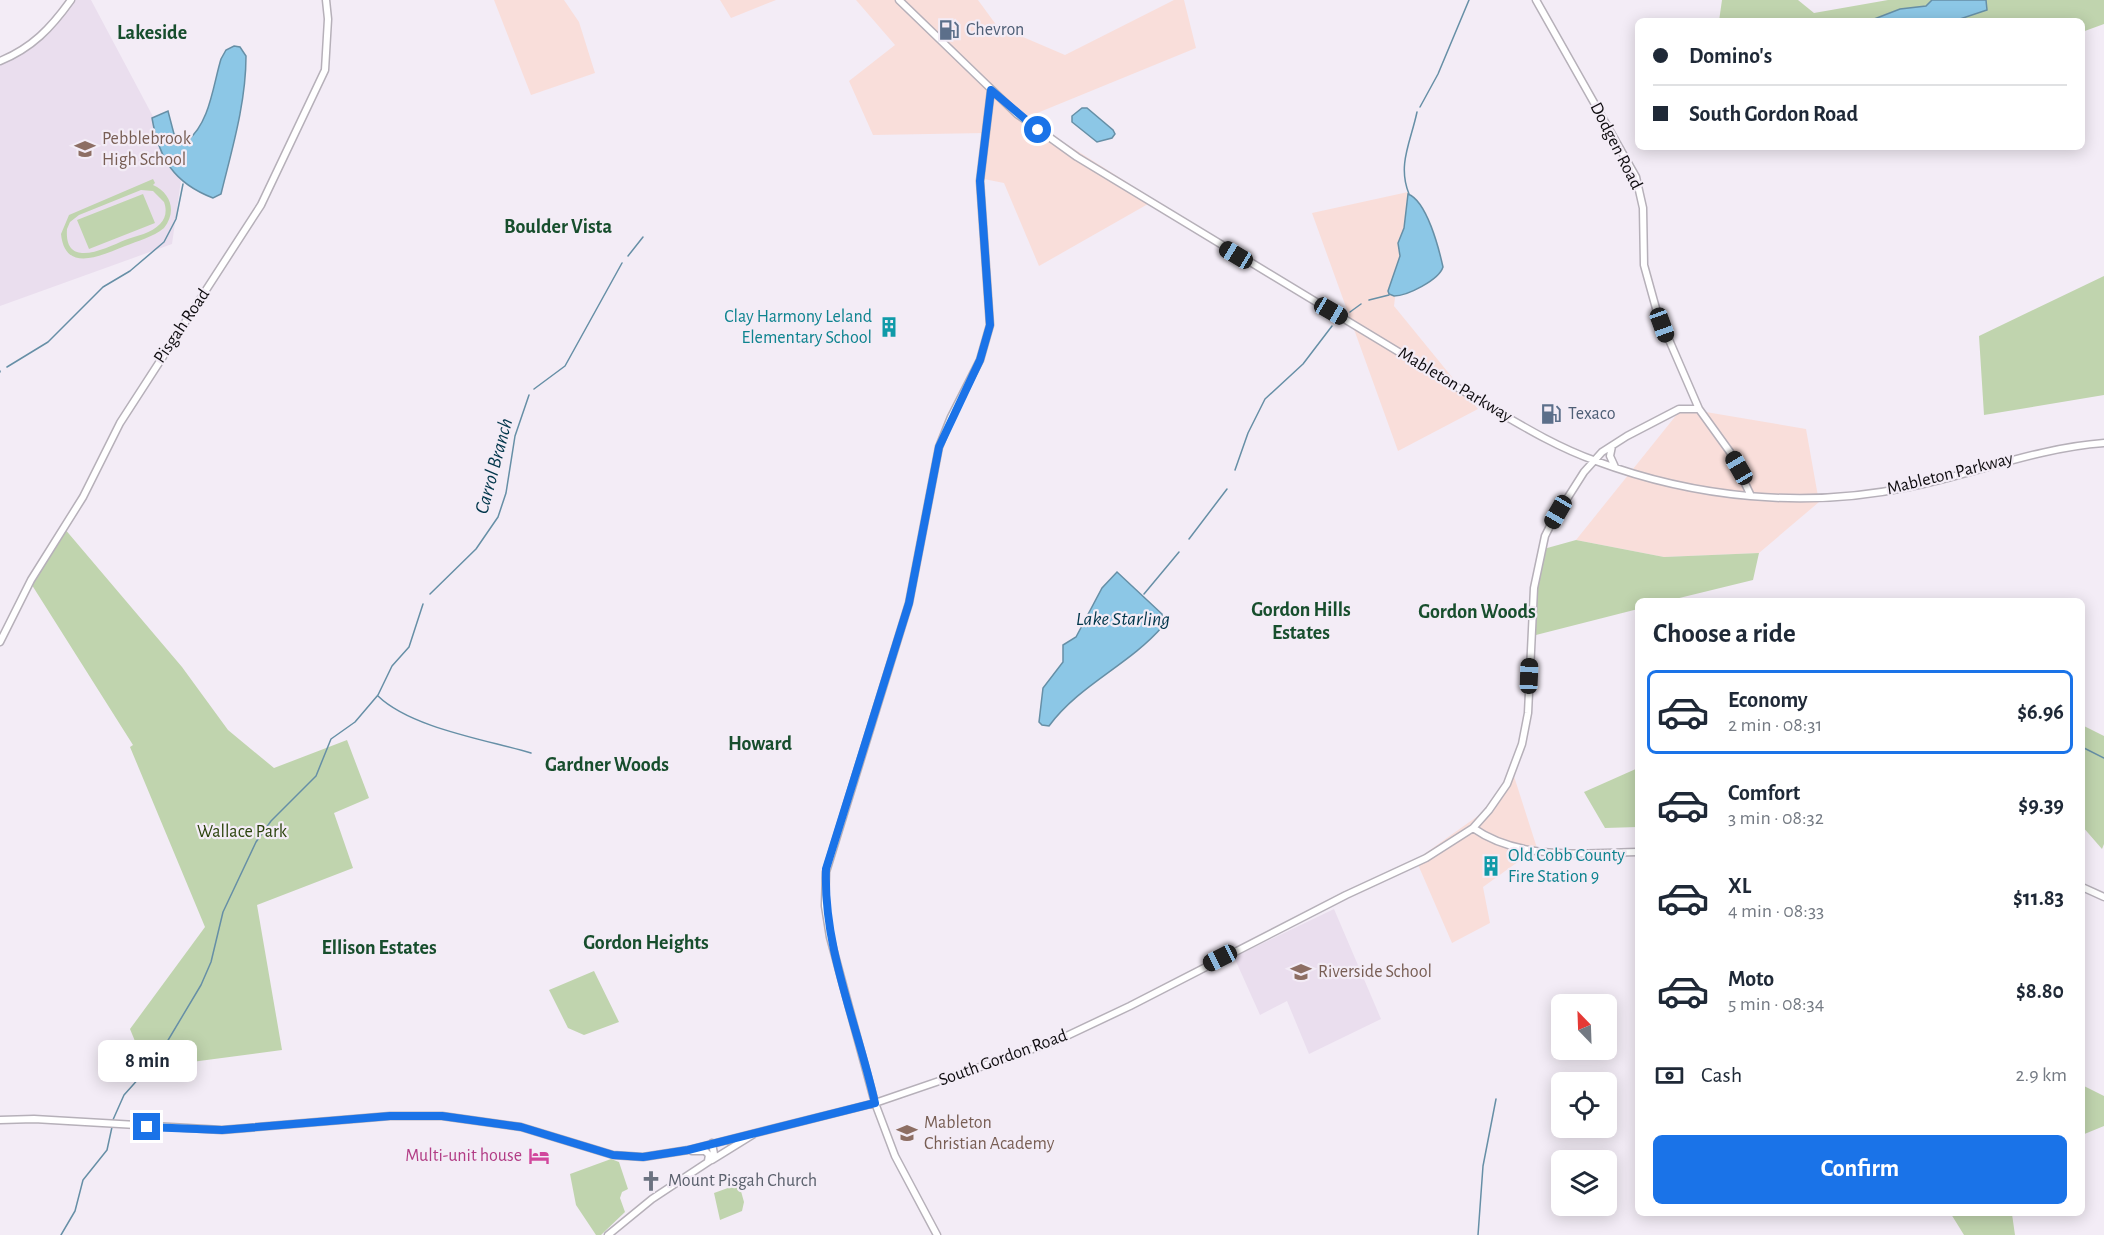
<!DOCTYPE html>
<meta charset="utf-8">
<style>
body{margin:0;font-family:"Alegreya Sans",sans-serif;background:#f6f6f7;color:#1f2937;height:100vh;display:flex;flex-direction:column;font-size:22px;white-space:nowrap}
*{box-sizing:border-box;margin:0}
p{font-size:20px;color:#747a83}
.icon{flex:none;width:33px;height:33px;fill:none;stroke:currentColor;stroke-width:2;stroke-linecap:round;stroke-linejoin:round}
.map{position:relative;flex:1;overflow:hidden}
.drawer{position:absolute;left:1635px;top:598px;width:450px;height:618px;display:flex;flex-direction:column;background:#fff;border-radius:9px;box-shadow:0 3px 15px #0003}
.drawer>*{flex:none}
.top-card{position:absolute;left:1635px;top:18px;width:450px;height:132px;border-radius:9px;box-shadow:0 3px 15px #0003;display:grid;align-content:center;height:132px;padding:0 18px;background:#fff}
.needle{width:39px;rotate:337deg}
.fabs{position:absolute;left:1551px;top:994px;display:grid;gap:12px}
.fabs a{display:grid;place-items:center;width:66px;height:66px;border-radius:9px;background:#fff;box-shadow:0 3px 15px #0003;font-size:30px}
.end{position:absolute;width:27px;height:27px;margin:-14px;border:8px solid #1a73e8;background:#fff;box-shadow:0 0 0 3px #fff}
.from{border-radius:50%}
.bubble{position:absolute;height:42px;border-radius:9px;background:#fff;box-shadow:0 3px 15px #0003;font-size:20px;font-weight:600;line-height:42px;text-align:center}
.car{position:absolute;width:18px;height:36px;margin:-18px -9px;border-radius:8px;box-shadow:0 0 4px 2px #0007;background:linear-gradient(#222 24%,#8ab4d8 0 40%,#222 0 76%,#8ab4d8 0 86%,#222 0)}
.top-card b{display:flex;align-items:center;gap:21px;height:57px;font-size:22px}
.top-card b+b{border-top:2px solid #e0e1e3}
.top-card i{width:15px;height:15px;background:#1f2937}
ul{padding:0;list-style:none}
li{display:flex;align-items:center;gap:18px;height:84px;margin:0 12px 9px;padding:0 6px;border:3px solid transparent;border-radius:9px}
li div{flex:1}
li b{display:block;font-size:22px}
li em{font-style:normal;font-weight:600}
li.selected{border-color:#1a73e8}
li>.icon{width:54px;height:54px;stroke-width:1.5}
h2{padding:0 18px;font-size:27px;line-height:72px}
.pay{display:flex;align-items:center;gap:15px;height:66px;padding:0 18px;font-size:22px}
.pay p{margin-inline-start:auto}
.button{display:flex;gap:12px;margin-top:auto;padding:12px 18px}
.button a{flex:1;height:69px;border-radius:9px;background:#1a73e8;color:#fff;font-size:24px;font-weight:600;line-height:69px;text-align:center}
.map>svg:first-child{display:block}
.commercial{fill:#f9deda}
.built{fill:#eadeee}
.green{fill:#c0d4ae;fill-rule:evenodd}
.water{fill:#8cc7e6;stroke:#668fa6;stroke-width:1.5}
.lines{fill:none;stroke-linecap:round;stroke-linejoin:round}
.stream{stroke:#668fa6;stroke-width:1.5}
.secondary-casing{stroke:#b6b0b9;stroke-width:9}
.secondary{stroke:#fff;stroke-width:6}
.route{stroke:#1a73e8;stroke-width:8}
.labels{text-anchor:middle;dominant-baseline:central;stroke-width:4.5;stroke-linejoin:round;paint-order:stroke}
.service-label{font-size:18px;fill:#4e5e75;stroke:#f3ecf6;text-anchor:start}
.education-label{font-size:18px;fill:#785e54;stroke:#f3ecf6;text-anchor:start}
.street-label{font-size:18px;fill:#0e0c0f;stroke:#f3ecf6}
.culture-label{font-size:18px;fill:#0d838f;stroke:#f3ecf6;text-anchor:end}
.park-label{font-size:18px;fill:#2a420b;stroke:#f3ecf6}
.hotel-label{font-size:18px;fill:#b23c85;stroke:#f3ecf6;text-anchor:end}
.worship-label{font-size:18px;fill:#5b616d;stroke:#f3ecf6;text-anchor:start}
.neighbourhood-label{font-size:20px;font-weight:bold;fill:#174e2d;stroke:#f3ecf6}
.water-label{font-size:20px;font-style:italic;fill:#01364b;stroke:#f3ecf6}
</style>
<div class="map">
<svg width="2104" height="1235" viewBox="0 0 2104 1235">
<rect width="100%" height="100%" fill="#f3ecf6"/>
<path class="commercial" d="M494,0H564L579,22L595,73L531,95Z
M720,0H776L731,18Z
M856,0H978L997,26L1065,55L1174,0H1184L1196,48L1025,118L1155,200L1039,266L1004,183L984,179L985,133L873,135L849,81L895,45Z
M1408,192L1394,306L1478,409L1398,451L1312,213Z
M1682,408L1806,429L1819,502L1759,553L1664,557L1576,540Z
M1512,770L1537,848L1483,887L1490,923L1452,943L1416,860L1482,813Z"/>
<path class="built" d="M72,0H91L174,156L181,180L172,244L0,306V57L24,49Z
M1334,909L1381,1019L1309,1054L1287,1001L1260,1015L1234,957Z"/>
<path class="green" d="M1722,0H1798L1814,13L1888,0H2104V24L2082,32V21H1719Z
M153,179L155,183L153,185C171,193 177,212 164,228C153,237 138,241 125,246C102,255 65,274 61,234L69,215ZM141,190L153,191L164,202C167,210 166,218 160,224C152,233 136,236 125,240C106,248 64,270 67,229L70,222L79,215Z
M143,194L155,223L89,249L77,220Z
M2104,276V395L1984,415L1979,336Z
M64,528L182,667L228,730L274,768L347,740L369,798L334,813L353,868L257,905L282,1050L146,1068L130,1029L205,927L130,747L133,745L30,582Z
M1576,540L1664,557L1759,553L1753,580L1667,601L1638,602V609L1532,636L1540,550Z
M2082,725L2104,736V844L2102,849L2082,826Z
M1638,768V827L1605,828L1584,792Z
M594,971L619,1022L584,1035L568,1028L549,990Z
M2082,1085L2104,1096V1126L2082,1135Z
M611,1159L619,1162L628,1189L622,1192L620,1198L625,1212L601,1235H596L576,1205L570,1174Z
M739,1184L744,1202L742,1211L720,1220L714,1193Z
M1951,1214H2012L2015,1235H1964Z"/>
<path class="water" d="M1932,0H1986L1987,10L1954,21H1869L1900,9L1926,6Z
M234,46L240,47L246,56C246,103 232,149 221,194L213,198C174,183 159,159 152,118L168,111L174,134L187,141C210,123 213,85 221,59L226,50Z
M1082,108H1087L1113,130L1115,134L1112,138L1097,142L1072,122V116Z
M1408,194C1427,201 1439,249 1443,267C1439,280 1407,296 1394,296L1389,294L1388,291L1400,256L1398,243L1404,228Z
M1117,572L1162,614V627C1129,665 1079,685 1049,726L1042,725L1039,722L1043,688L1063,662V645L1076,637L1102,588Z"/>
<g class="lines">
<path class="stream" d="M1420,107L1438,74L1469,0
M1409,194C1397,165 1411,141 1417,112
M628,256L643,237
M1369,300L1389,295
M1350,312L1361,304
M7,367L48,342L103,287L130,271L164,242L176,219L183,184
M0,372V371
M534,389L565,366L622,263
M1235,470L1248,433L1265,399L1303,364L1332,326
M1189,539L1227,489
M430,594L476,549L498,517L506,493L515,436L529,395
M1144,594L1179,552
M378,696C411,728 487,740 531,753
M2082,747L2104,758
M112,1122L124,1095L158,1057L201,985L211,962L223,912L256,842L271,821L316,776L331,739L355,722L378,695L392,666L409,647L423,604
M61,1235L75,1211L83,1180L107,1150L112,1127
M1478,1235L1483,1166L1496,1099"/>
<g class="secondary-casing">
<path id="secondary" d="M899,0L1017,114L1077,157L1483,403C1519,424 1556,447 1596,461C1695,498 1805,509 1909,487C1975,474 2036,448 2104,443
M1536,0L1636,177L1643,208L1644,265L1657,312L1699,409L1730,452L1751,496
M0,61C32,48 51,28 71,0
M1612,446L1610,456L1615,467
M0,642L31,580L83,497L120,423L261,205L325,70L328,19L326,0
M1473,828C1520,861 1583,853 1638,852
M2082,887L2104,897
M0,1120L34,1119L222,1130L390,1116H442L521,1127L613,1155L643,1157L688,1150L875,1103L1056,1041L1130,1006L1346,895L1426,858L1473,828L1489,810L1507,784L1522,744L1528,713L1534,588L1545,536L1551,524L1584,472L1602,452L1627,436L1679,409H1699
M692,1151H705L709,1155L708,1161
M712,1160L754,1134
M608,1235L652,1199L711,1160L714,1154L712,1143
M937,1235L895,1156L875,1103L830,937L825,906L826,872L909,603L939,447L951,417L980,360L990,325L980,181L991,90"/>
</g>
<use href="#secondary" class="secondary"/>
</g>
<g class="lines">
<path class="route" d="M147,1127L222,1130L390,1116H442L521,1127L613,1155L643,1157L688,1150L875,1103C858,1026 823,949 826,869L909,603L939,447L980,360L990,325L980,181L991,90L1038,130"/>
</g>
<defs>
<g id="fuel-bare" transform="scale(1.62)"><path d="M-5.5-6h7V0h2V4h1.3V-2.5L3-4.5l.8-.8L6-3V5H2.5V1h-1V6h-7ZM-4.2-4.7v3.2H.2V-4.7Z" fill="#5c6f8a" stroke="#f3ecf6" stroke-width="2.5" paint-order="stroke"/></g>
<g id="school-bare" transform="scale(1.62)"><path d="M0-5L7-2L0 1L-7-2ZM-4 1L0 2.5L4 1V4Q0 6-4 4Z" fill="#8d6e63" stroke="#f3ecf6" stroke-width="2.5" paint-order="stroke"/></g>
<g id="building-bare" transform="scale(1.62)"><path d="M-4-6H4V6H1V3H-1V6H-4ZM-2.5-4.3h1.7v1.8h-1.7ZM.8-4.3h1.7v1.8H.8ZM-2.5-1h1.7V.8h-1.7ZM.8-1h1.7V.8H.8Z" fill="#0f9aa8" stroke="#f3ecf6" stroke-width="2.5" paint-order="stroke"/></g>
<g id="hotel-bare" transform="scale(1.62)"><path d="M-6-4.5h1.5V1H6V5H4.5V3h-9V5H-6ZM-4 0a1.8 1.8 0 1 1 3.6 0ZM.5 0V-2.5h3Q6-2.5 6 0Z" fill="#d1479c" stroke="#f3ecf6" stroke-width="2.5" paint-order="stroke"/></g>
<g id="church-bare" transform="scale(1.62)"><path d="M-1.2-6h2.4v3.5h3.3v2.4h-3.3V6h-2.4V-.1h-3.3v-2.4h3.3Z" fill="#6b7280" stroke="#f3ecf6" stroke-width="2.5" paint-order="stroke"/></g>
</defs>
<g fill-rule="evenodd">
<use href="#fuel-bare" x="949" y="30"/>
<use href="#school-bare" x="85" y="149"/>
<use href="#building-bare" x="889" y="327"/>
<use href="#fuel-bare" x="1551" y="414"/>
<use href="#building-bare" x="1491" y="866"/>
<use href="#school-bare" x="1301" y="972"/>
<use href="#school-bare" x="907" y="1133"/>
<use href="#hotel-bare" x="539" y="1156"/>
<use href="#church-bare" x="651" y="1181"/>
</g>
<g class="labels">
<g class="service-label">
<text x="966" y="30">Chevron</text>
<text x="1568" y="414">Texaco</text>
</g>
<g class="education-label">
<text x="102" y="139">Pebblebrook<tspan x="102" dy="21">High School</tspan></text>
<text x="1318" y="972">Riverside School</text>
<text x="924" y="1123">Mableton<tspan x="924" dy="21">Christian Academy</tspan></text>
</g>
<g class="street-label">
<text transform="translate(1616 146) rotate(63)">Dodgen Road</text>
<text transform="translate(182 326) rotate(-56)">Pisgah Road</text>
<text transform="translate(1455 385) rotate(31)">Mableton Parkway</text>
<text transform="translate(1950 474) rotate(-14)">Mableton Parkway</text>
<text transform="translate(1003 1058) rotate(-20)">South Gordon Road</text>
</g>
<g class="culture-label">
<text x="872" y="317">Clay Harmony Leland<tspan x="872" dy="21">Elementary School</tspan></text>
<text x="1508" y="856" text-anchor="start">Old Cobb County<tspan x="1508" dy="21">Fire Station 9</tspan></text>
</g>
<g class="park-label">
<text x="242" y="832">Wallace Park</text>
</g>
<g class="hotel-label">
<text x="522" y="1156">Multi-unit house</text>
</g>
<g class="worship-label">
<text x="668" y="1181">Mount Pisgah Church</text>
</g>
<g class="neighbourhood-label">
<text x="152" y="33">Lakeside</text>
<text x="558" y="227">Boulder Vista</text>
<text x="1301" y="610">Gordon Hills<tspan x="1301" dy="23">Estates</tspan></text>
<text x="1477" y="612">Gordon Woods</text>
<text x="760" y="744">Howard</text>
<text x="607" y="765">Gardner Woods</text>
<text x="646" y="943">Gordon Heights</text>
<text x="379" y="948">Ellison Estates</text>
</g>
<g class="water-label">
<text transform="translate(494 466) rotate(-75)">Carrol Branch</text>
<text x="1123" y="619">Lake Starling</text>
</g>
</g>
</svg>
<div class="fabs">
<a><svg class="needle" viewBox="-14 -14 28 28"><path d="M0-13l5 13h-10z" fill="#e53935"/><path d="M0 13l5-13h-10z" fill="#747a83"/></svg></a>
<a><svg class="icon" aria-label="locate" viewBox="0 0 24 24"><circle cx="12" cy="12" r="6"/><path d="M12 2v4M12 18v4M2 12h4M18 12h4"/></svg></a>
<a><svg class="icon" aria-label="layers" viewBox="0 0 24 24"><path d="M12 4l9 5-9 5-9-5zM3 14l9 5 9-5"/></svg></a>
</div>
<i class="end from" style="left:1038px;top:130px"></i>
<i class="end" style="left:147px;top:1127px"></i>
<div class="bubble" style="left:98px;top:1040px;width:99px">8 min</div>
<i class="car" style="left:1236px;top:255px;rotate:301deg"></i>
<i class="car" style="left:1331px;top:311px;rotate:120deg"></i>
<i class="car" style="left:1662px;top:325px;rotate:160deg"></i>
<i class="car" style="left:1739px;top:468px;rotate:330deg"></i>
<i class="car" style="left:1558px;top:512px;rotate:210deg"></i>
<i class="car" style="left:1529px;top:676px;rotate:2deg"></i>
<i class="car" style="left:1220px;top:958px;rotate:243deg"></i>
<div class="top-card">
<b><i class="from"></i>Domino's</b>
<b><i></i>South Gordon Road</b>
</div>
<section class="drawer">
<h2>Choose a ride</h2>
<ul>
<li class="selected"><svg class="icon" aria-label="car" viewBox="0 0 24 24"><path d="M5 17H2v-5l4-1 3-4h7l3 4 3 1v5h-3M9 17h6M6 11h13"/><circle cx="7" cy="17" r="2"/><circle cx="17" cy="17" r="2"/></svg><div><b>Economy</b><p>2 min · 08:31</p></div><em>$6.96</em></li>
<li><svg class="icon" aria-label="car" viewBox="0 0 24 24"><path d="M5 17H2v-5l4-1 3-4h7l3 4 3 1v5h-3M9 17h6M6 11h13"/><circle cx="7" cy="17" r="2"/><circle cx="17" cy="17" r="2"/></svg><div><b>Comfort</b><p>3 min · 08:32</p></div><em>$9.39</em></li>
<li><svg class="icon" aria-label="car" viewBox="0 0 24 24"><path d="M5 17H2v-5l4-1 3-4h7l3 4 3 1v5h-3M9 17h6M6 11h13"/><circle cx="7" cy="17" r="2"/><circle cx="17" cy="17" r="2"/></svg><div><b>XL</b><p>4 min · 08:33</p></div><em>$11.83</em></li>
<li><svg class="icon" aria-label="car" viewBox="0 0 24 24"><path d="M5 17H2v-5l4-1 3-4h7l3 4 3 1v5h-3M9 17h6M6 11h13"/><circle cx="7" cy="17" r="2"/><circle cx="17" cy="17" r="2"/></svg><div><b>Moto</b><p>5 min · 08:34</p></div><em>$8.80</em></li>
</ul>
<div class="pay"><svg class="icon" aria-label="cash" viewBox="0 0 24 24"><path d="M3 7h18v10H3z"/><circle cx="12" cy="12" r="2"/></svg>Cash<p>2.9 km</p></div>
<div class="button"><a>Confirm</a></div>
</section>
</div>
